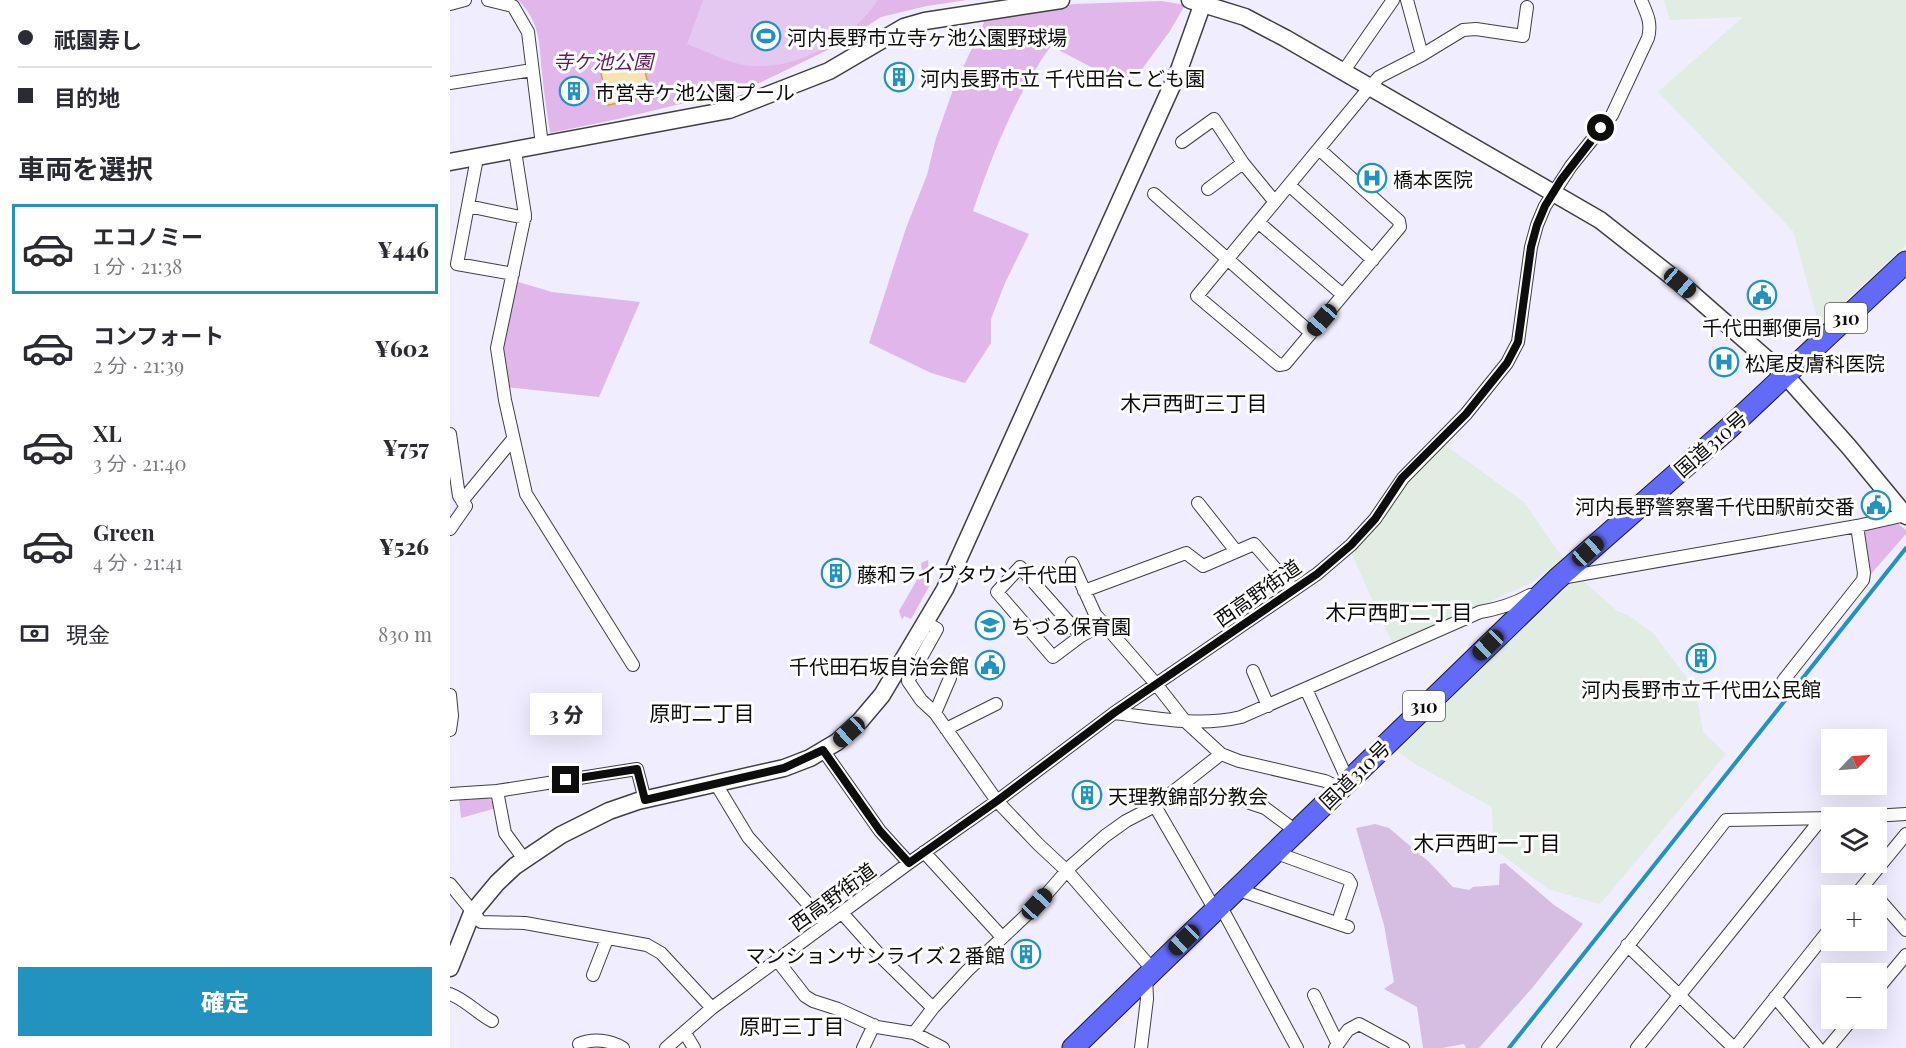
<!DOCTYPE html>
<html lang="ja">
<meta charset="utf-8">
<style>
body{margin:0;font-family:"Playfair Display","Noto Sans JP",serif;background:#f2f2f3;color:#2b2b33;height:100vh;display:flex;flex-direction:column;font-size:22px;white-space:nowrap}
*{box-sizing:border-box;margin:0}
p{font-size:20px;color:#7c7c81}
.icon{flex:none;width:33px;height:33px;fill:none;stroke:currentColor;stroke-width:2;stroke-linecap:round;stroke-linejoin:round}
.map{position:relative;flex:1;overflow:hidden}
.sheet{display:flex;flex-direction:column;background:#fff;width:450px}
.sheet>*{flex:none}
.top-card{display:grid;align-content:center;height:132px;padding:0 18px;background:#fff}
.needle{width:39px;rotate:65deg}
.buttons{position:absolute;left:1371px;top:729px;display:grid;gap:12px}
.buttons a{display:grid;place-items:center;width:66px;height:66px;border-radius:0px;background:#fff;box-shadow:0 6px 24px #0002;font-size:30px}
.end{position:absolute;width:27px;height:27px;margin:-14px;border:8px solid #0d0d0d;background:#fff;box-shadow:0 0 0 3px #fff}
.from{border-radius:50%}
.bubble{position:absolute;height:42px;border-radius:0px;background:#fff;box-shadow:0 6px 24px #0002;font-size:20px;font-weight:800;line-height:42px;text-align:center}
.car{position:absolute;width:18px;height:36px;margin:-18px -9px;border-radius:8px;box-shadow:0 0 4px 2px #0007;background:linear-gradient(#222 24%,#8ab4d8 0 40%,#222 0 76%,#8ab4d8 0 86%,#222 0)}
.top-card b{display:flex;align-items:center;gap:21px;height:57px;font-size:22px}
.top-card b+b{border-top:2px solid #e1e1e2}
.top-card i{width:15px;height:15px;background:#2b2b33}
ul{padding:0;list-style:none}
li{display:flex;align-items:center;gap:18px;height:90px;margin:0 12px 9px;padding:0 6px;border:3px solid transparent;border-radius:0px}
li div{flex:1}
li b{display:block;font-size:22px}
li em{font-style:normal;font-weight:800}
li.active{border-color:#2292bf}
li>.icon{width:54px;height:54px;stroke-width:1.5}
h2{padding:0 18px;font-size:27px;line-height:72px}
.pay{display:flex;align-items:center;gap:15px;height:66px;padding:0 18px;font-size:22px}
.pay p{margin-inline-start:auto}
.primary-button{display:flex;gap:12px;margin-top:auto;padding:12px 18px}
.primary-button a{flex:1;height:69px;border-radius:0px;background:#2292bf;color:#fff;font-size:24px;font-weight:800;line-height:69px;text-align:center}
main{display:flex;flex:1;min-height:0}
.map>svg:first-child{display:block}
.industrial{fill:#e1ece3}
.green{fill:#e1b6ea}
.cemetery{fill:#d5bee1}
.pitch{fill:#e4c8f1}
.water{fill:#f7e3b1;stroke:#d0a736;stroke-width:1.5}
.lines{fill:none;stroke-linecap:round;stroke-linejoin:round}
.minor-casing{stroke:#404040;stroke-width:14}
.tertiary-casing{stroke:#404040;stroke-width:19}
.trunk-casing{stroke:#1e1e1e;stroke-width:23}
.minor{stroke:#fff;stroke-width:12}
.tertiary{stroke:#fff;stroke-width:16}
.trunk{stroke:#626af9;stroke-width:21}
.rail{stroke:#2292bf;stroke-width:4}
.route{stroke:#0d0d0d;stroke-width:8}
.labels{text-anchor:middle;dominant-baseline:central;stroke-width:6;stroke-linejoin:round;paint-order:stroke}
.shield{fill:#fff;stroke:#565656;stroke-width:1.5}
.shield-label{font-size:18px;font-weight:bold;fill:#0d0d0d}
.poi-label{font-size:20px;fill:#0d0d0d;stroke:#fff;text-anchor:start}
.park-label{font-size:20px;font-style:italic;fill:#661c5c;stroke:#fff}
.street-label{font-size:20px;fill:#0d0d0d;stroke:#fff}
.neighbourhood-label{font-size:21px;fill:#0d0d0d;stroke:#fff}
</style>
<main>
<section class="sheet">
<div class="top-card">
<b><i class="from"></i>祇園寿し</b>
<b><i></i>目的地</b>
</div>
<h2>車両を選択</h2>
<ul>
<li class="active"><svg class="icon" aria-label="car" viewBox="0 0 24 24"><path d="M5 17H2v-5l4-1 3-4h7l3 4 3 1v5h-3M9 17h6M6 11h13"/><circle cx="7" cy="17" r="2"/><circle cx="17" cy="17" r="2"/></svg><div><b>エコノミー</b><p>1 分 · 21:38</p></div><em>¥446</em></li>
<li><svg class="icon" aria-label="car" viewBox="0 0 24 24"><path d="M5 17H2v-5l4-1 3-4h7l3 4 3 1v5h-3M9 17h6M6 11h13"/><circle cx="7" cy="17" r="2"/><circle cx="17" cy="17" r="2"/></svg><div><b>コンフォート</b><p>2 分 · 21:39</p></div><em>¥602</em></li>
<li><svg class="icon" aria-label="car" viewBox="0 0 24 24"><path d="M5 17H2v-5l4-1 3-4h7l3 4 3 1v5h-3M9 17h6M6 11h13"/><circle cx="7" cy="17" r="2"/><circle cx="17" cy="17" r="2"/></svg><div><b>XL</b><p>3 分 · 21:40</p></div><em>¥757</em></li>
<li><svg class="icon" aria-label="car" viewBox="0 0 24 24"><path d="M5 17H2v-5l4-1 3-4h7l3 4 3 1v5h-3M9 17h6M6 11h13"/><circle cx="7" cy="17" r="2"/><circle cx="17" cy="17" r="2"/></svg><div><b>Green</b><p>4 分 · 21:41</p></div><em>¥526</em></li>
</ul>
<div class="pay"><svg class="icon" aria-label="cash" viewBox="0 0 24 24"><path d="M3 7h18v10H3z"/><circle cx="12" cy="12" r="2"/></svg>現金<p>830 m</p></div>
<div class="primary-button"><a>確定</a></div>
</section>
<div class="map">
<svg width="1456" height="1048" viewBox="0 0 1456 1048">
<rect width="100%" height="100%" fill="#efedff"/>
<path class="industrial" d="M1214,0H1456V245L1369,325L1343,231L1208,92L1293,17L1220,20Z
M995,445L1074,502L1113,558L1081,583L943,645L900,550L958,480L987,449Z
M1131,579L1166,610L1181,617L1204,634L1239,681L1248,703L1253,732L1276,754L1150,904L1098,889L1044,849L1042,807L965,764L945,749L1114,586Z"/>
<path class="green" d="M68,0H517L477,6L431,17L388,45L301,87L168,119L100,133C97,113 94,93 92,73C89,44 91,23 68,0Z
M712,1L735,5L720,31L687,76L671,81L654,77L641,67L601,46C566,94 542,155 523,211L579,234L555,283L541,319V343L515,383L481,373L419,343L456,228L477,175L486,138L504,87L536,18L561,16L624,4Z
M65,281L102,292L190,302L149,397L56,387L51,349Z
M1446,522L1456,530V534L1421,574L1415,556L1412,530Z
M478,560L479,572L482,577L479,580L481,583L461,619L454,616L452,620L449,611L472,571L471,563Z
M40,796L41,801L43,800V809L11,818L9,799Z"/>
<path class="cemetery" d="M925,824L939,828L979,862L1003,887L1019,890L1023,887L1049,885L1050,864L1055,863L1104,905L1133,924L1083,987L1029,1048H1016L1014,1044L992,1048H973L967,1007L934,989L944,982L934,925L906,828Z"/>
<path class="pitch" d="M253,0H428C402,39 350,69 302,66C282,65 256,51 237,44Z"/>
<path class="water" d="M193,63L201,96L158,105L151,73Z"/>
<g class="lines">
<g class="minor-casing">
<path id="minor" d="M38,0L63,6L78,32L92,145
M957,0L972,55
M0,4L15,0
M893,72L943,0
M0,83L82,70
M732,142L764,119L793,163L825,202
M869,149L949,221L950,227L835,364L829,365L747,296L919,88L929,77L972,55L1013,30L1026,29L1073,36L1077,7
M65,151L75,215L47,348L55,400L76,494L183,665
M27,158L7,264L63,274
M839,185L923,260
M758,189L793,163
M704,194L861,333
M18,206L75,218
M808,222L893,295
M0,434L9,496L16,506L0,529
M12,501L63,439
M748,503L786,551
M622,563L645,614L706,684L735,721L771,754L789,761L875,781L890,788
M1111,578L1407,526L1455,515
M634,591L736,553L753,566L804,544L844,590
M475,622L487,629L458,681L471,700L485,713L547,801L588,844L618,872L703,970
M631,636L570,567L547,592L603,657L631,636L652,624
M803,671L818,706
M1333,681L1413,580L1414,573L1407,526
M856,689L894,772L900,778
M0,695L2,716L0,730
M485,713L500,678
M664,713C706,718 749,727 791,717L1030,612C1048,609 1064,604 1080,595
M496,729L546,704
M373,750L430,831L459,863
M266,784L298,837L376,924
M47,791L55,833L74,859
M0,794L47,791L187,769L195,800
M797,802L815,808L846,831
M705,806L765,910
M1390,818L1456,814
M474,852L552,937
M824,852L898,879L901,884L890,916
M0,884L31,922L75,923L197,945L211,953L262,1008
M786,889L898,927
M1405,896L1456,834
M1426,896L1456,930
M770,905L847,1048
M392,913L434,960L483,1008
M1177,945L1284,1048
M327,960L355,996L363,1001L388,1009L427,1027L464,1033L493,1048
M143,975L157,939
M1426,991L1456,955
M0,994C16,1000 27,1013 42,1021
M864,995L888,1044
M1325,997L1368,1048
M235,1033L244,1048
M464,1033L483,1008L517,971L587,905L621,866L655,836L676,821L705,806L771,754
M129,1044C143,1038 160,1040 173,1048
M216,1048L262,1008L459,863L547,801L664,713L867,574L901,545L925,519L953,478L1016,414L1057,363L1068,342L1081,247L1087,225L1095,206L1121,166L1162,115L1198,38C1202,23 1197,14 1191,0
M413,1048L424,1025
M691,1048L697,999L696,976
M885,1048L898,1030L909,1024L953,1048
M1098,1048L1276,820L1382,818
M1187,1048L1372,818
M1285,1048L1382,926
M1378,1048L1403,1018"/>
</g>
<g class="tertiary-casing">
<path id="tertiary" d="M740,0L795,17L835,38L1150,220L1230,283L1335,375L1399,447L1456,516
M0,162L279,110L379,71L454,27L475,21L611,0
M0,968L22,913L47,883L65,866L111,835L159,811L188,801L334,768L360,758L387,742L410,721L432,695L495,589L729,70L754,0"/>
</g>
<g class="trunk-casing">
<path id="trunk" d="M623,1048L1107,579L1279,428L1456,262"/>
</g>
<use href="#minor" class="minor"/>
<use href="#tertiary" class="tertiary"/>
<use href="#trunk" class="trunk"/>
<path class="rail" d="M1059,1048L1456,548"/>
</g>
<g class="lines">
<path class="route" d="M116,780L187,769L195,800L334,768L373,750L430,831L459,863L547,801L664,713L867,574L901,545L925,519L952,478L1016,414L1057,363L1068,342L1081,247L1087,225L1095,206L1111,180L1151,128"/>
</g>
<defs>
<g id="stadium-ring" transform="scale(1.5)"><circle r="9.5" fill="#fff" stroke="#2292bf" stroke-width="1.5"/><path d="M0-5a6.5 5 0 1 0 0 10a6.5 5 0 1 0 0-10ZM-3.5-1.8h7v3.6h-7Z" fill="#2292bf"/></g>
<g id="building-ring" transform="scale(1.5)"><circle r="9.5" fill="#fff" stroke="#2292bf" stroke-width="1.5"/><path d="M-4-6H4V6H1V3H-1V6H-4ZM-2.5-4.3h1.7v1.8h-1.7ZM.8-4.3h1.7v1.8H.8ZM-2.5-1h1.7V.8h-1.7ZM.8-1h1.7V.8H.8Z" fill="#2292bf"/></g>
<g id="hospital-ring" transform="scale(1.5)"><circle r="9.5" fill="#fff" stroke="#2292bf" stroke-width="1.5"/><path d="M-5-5h3v3.5h4V-5h3V5h-3V1.5h-4V5h-3Z" fill="#2292bf"/></g>
<g id="civic-ring" transform="scale(1.5)"><circle r="9.5" fill="#fff" stroke="#2292bf" stroke-width="1.5"/><path d="M-.6-6.5H3V-4.5H.6V-3L4-1V1h2V6H-6V1h2V-1L-.6-3ZM-1.2 2.5V6h2.4V2.5Z" fill="#2292bf"/></g>
<g id="school-ring" transform="scale(1.5)"><circle r="9.5" fill="#fff" stroke="#2292bf" stroke-width="1.5"/><path d="M0-5L7-2L0 1L-7-2ZM-4 1L0 2.5L4 1V4Q0 6-4 4Z" fill="#2292bf"/></g>
</defs>
<g fill-rule="evenodd">
<use href="#stadium-ring" x="316" y="36"/>
<use href="#building-ring" x="449" y="77"/>
<use href="#building-ring" x="124" y="91"/>
<use href="#hospital-ring" x="922" y="178"/>
<use href="#civic-ring" x="1312" y="295"/>
<use href="#hospital-ring" x="1274" y="362"/>
<use href="#civic-ring" x="1426" y="505"/>
<use href="#building-ring" x="386" y="573"/>
<use href="#school-ring" x="540" y="625"/>
<use href="#building-ring" x="1251" y="658"/>
<use href="#civic-ring" x="540" y="665"/>
<use href="#building-ring" x="637" y="795"/>
<use href="#building-ring" x="576" y="954"/>
</g>
<g class="labels">
<g class="shield">
<rect x="1375" y="303" width="42" height="30" rx="4.5"/>
<rect x="953" y="691" width="42" height="30" rx="4.5"/>
</g>
<g class="shield-label">
<text x="1396" y="318">310</text>
<text x="974" y="706">310</text>
</g>
<g class="poi-label">
<text x="337" y="36">河内長野市立寺ヶ池公園野球場</text>
<text x="470" y="77">河内長野市立 千代田台こども園</text>
<text x="145" y="91">市営寺ケ池公園プール</text>
<text x="943" y="178">橋本医院</text>
<text x="1312" y="326" text-anchor="middle">千代田郵便局</text>
<text x="1295" y="362">松尾皮膚科医院</text>
<text x="1405" y="505" text-anchor="end">河内長野警察署千代田駅前交番</text>
<text x="407" y="573">藤和ライブタウン千代田</text>
<text x="561" y="625">ちづる保育園</text>
<text x="519" y="665" text-anchor="end">千代田石坂自治会館</text>
<text x="1251" y="688" text-anchor="middle">河内長野市立千代田公民館</text>
<text x="658" y="795">天理教錦部分教会</text>
<text x="555" y="954" text-anchor="end">マンションサンライズ２番館</text>
</g>
<g class="park-label">
<text x="153" y="60">寺ケ池公園</text>
</g>
<g class="street-label">
<text transform="translate(1260 443) rotate(-41)">国道310号</text>
<text transform="translate(807 592) rotate(-35)">西高野街道</text>
<text transform="translate(904 774) rotate(-44)">国道310号</text>
<text transform="translate(382 896) rotate(-36)">西高野街道</text>
</g>
<g class="neighbourhood-label">
<text x="744" y="402">木戸西町三丁目</text>
<text x="949" y="611">木戸西町二丁目</text>
<text x="252" y="712">原町二丁目</text>
<text x="1037" y="842">木戸西町一丁目</text>
<text x="342" y="1025">原町三丁目</text>
</g>
</g>
</svg>
<div class="buttons">
<a><svg class="needle" viewBox="-14 -14 28 28"><path d="M0-13l5 13h-10z" fill="#e53935"/><path d="M0 13l5-13h-10z" fill="#7c7c81"/></svg></a>
<a><svg class="icon" aria-label="layers" viewBox="0 0 24 24"><path d="M12 4l9 5-9 5-9-5zM3 14l9 5 9-5"/></svg></a>
<a>+</a>
<a>−</a>
</div>
<i class="end from" style="left:1151px;top:128px"></i>
<i class="end" style="left:116px;top:780px"></i>
<div class="bubble" style="left:80px;top:693px;width:72px">3 分</div>
<i class="car" style="left:1230px;top:283px;rotate:130deg"></i>
<i class="car" style="left:872px;top:320px;rotate:221deg"></i>
<i class="car" style="left:1138px;top:551px;rotate:48deg"></i>
<i class="car" style="left:1038px;top:645px;rotate:226deg"></i>
<i class="car" style="left:399px;top:732px;rotate:228deg"></i>
<i class="car" style="left:587px;top:904px;rotate:43deg"></i>
<i class="car" style="left:734px;top:940px;rotate:226deg"></i>
</div>
</main>
